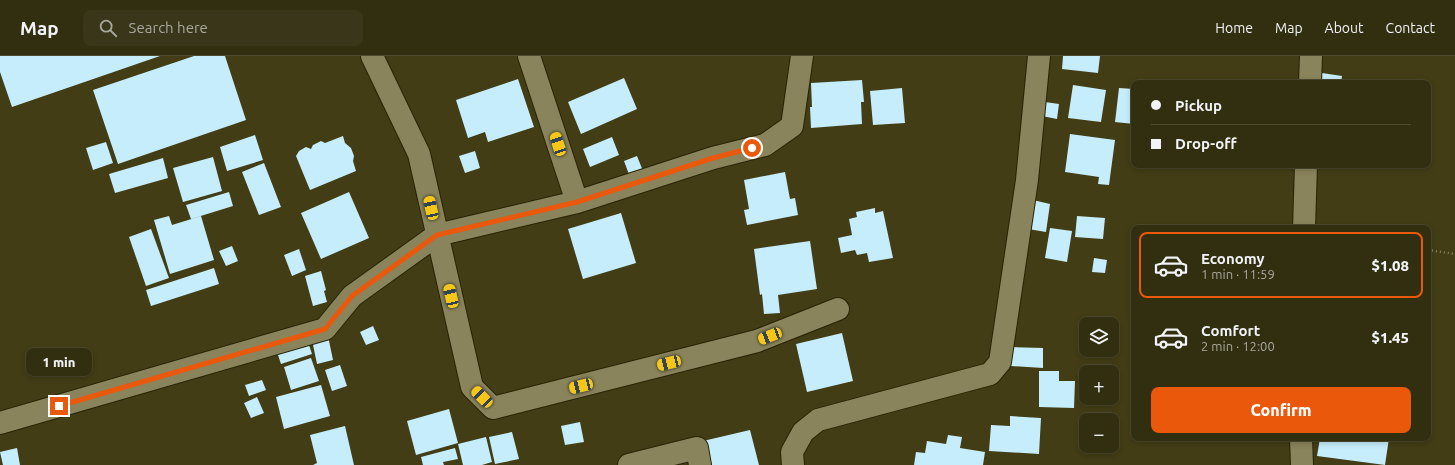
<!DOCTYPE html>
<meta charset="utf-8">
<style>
body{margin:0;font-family:Ubuntu,sans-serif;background:#3a3619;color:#f1f3f6;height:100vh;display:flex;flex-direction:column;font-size:15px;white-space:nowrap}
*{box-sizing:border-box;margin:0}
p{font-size:13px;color:#a8a89f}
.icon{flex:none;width:22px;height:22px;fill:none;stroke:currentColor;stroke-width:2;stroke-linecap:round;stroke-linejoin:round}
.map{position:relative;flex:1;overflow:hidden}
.side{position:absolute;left:1131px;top:169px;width:300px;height:216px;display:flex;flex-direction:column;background:#322e10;border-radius:8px;box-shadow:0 2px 6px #0003,0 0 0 1px #4d4a30}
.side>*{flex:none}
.banner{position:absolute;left:1131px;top:24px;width:300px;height:88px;border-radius:8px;box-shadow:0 2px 6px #0003,0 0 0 1px #4d4a30;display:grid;align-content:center;height:88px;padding:0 20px;background:#322e10}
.buttons{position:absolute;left:1079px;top:261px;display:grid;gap:8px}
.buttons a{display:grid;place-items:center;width:40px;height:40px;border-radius:8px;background:#322e10;box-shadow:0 2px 6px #0003,0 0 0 1px #4d4a30;font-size:20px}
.end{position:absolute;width:18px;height:18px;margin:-9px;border:5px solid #ea580c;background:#fff;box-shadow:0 0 0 2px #fff}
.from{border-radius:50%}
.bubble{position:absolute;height:28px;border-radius:8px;background:#322e10;box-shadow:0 2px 6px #0003,0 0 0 1px #4d4a30;font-size:13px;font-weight:800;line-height:28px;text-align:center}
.car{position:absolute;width:12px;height:24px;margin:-12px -6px;border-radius:5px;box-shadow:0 0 3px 1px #0007;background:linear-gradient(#f5c518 24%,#345 0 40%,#f5c518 0 76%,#345 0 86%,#f5c518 0)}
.banner b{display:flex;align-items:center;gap:14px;height:38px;font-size:15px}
.banner b+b{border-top:1px solid #4d4a30}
.banner i{width:10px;height:10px;background:#f1f3f6}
ul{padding:7px 0 0;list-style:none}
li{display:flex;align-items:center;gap:12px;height:66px;margin:0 8px 6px;padding:0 12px;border:2px solid transparent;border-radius:8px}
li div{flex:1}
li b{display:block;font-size:15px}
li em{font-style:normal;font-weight:800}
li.active{border-color:#ea580c}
li>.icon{width:36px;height:36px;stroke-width:1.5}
.primary-button{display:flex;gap:8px;margin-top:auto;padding:8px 20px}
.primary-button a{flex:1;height:46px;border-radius:8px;background:#ea580c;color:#fff;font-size:16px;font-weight:800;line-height:46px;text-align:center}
header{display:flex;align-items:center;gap:24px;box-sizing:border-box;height:56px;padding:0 20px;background:#322e10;border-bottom:1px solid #4d4a30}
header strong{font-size:19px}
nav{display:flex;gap:22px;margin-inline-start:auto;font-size:14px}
.search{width:280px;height:36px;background:#3a3619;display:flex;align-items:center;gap:10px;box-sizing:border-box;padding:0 14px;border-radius:8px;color:#a8a89f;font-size:15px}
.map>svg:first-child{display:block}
.building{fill:#c5edfc}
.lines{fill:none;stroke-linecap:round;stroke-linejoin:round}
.minor-casing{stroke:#282405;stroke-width:24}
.path{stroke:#888463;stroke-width:2.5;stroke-dasharray:1 3;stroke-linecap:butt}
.minor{stroke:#89845b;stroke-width:22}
.route{stroke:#ea580c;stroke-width:5}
</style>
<header>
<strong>Map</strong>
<div class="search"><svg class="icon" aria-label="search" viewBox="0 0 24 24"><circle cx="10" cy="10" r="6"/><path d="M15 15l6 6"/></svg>Search here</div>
<nav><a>Home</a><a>Map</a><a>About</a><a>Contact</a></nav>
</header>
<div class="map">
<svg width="1455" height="409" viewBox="0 0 1455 409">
<rect width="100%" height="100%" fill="#423d15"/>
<path class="building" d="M0,0H160L12,51L0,16Z
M194,0H225L246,64L118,108L93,34Z
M1063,0H1100L1098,17L1062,13Z
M1322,17L1342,20L1341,27H1321Z
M624,22L637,53L581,78L568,46Z
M518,23L534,71L488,86L485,76L468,82L456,44Z
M862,24L864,46H861L862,68L811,72L810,51H812L811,27Z
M1073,29L1106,34L1101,66L1068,62Z
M902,32L905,67L873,69L870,35Z
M1119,32L1134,33V68L1115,66Z
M1045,46L1059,48L1057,63L1042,60Z
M1070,78L1115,84L1109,129L1098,128L1099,121L1065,116Z
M255,79L263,104L227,115L220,91Z
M343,80L345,87L351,92L354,100L353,105L356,115L310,134L296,100L299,95L306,91L311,93L313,89L321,85L325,87Z
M612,81L619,99L590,111L583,93Z
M106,86L113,107L93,114L86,92Z
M475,95L480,112L465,117L459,100Z
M637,100L643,115L630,121L624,105Z
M213,101L222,135L183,146L173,112Z
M163,102L168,122L115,137L109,118Z
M264,107L281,151L259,159L242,116Z
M785,116L790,143L795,142L798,159L747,169L744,154L749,153L744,124Z
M229,136L233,150L191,163L186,149Z
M349,136L369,182L321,203L301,157Z
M1033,144L1050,148L1046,176L1028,173Z
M875,152V157L883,155L893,202L869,206L867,197L857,199L855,194L841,197L838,182L852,179L849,163L857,161L856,156Z
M621,157L636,207L583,223L568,173Z
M169,160L172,169L201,160L214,204L170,218L154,164Z
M1077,160L1105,162L1103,183L1075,181Z
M1050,172L1072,175L1067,206L1045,202Z
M151,173L169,222L146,230L129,181Z
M810,185L817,233L778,239L780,257L764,258L762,238L760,239L754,193Z
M232,190L238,205L226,210L219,195Z
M299,193L306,214L292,220L284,199Z
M1094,202L1107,204L1105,217L1092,216Z
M214,212L219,228L151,250L146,234Z
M321,215L326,234L324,235L327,246L313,250L305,220Z
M373,270L379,284L366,289L360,276Z
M842,277L853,325L807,336L796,288Z
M328,280L333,304L317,308L312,284Z
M308,286L312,298L281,308L277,296Z
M1012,291L1043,292V312L1011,310Z
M311,302L319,325L291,334L284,311Z
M340,309L347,330L332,335L325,314Z
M1039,315H1059V325H1075L1074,352L1039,351Z
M262,324L266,334L249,340L245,329Z
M321,329L330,360L284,373L276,341Z
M257,341L264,357L251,362L244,347Z
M449,353L458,387L416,399L407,365Z
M1010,360L1041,362L1039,398L989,395L991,369L1010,370Z
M580,366L584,386L565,389L561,370Z
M345,370L354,409H313L317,407L310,379Z
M750,374L759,409H709L703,385Z
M512,376L519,403L495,408L489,381Z
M948,379L962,381L960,392L985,396L983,409H914L916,396L925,397L927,385L946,388Z
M486,381L492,406L482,409H463L458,388Z
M1320,382H1389L1385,409L1317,400Z
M17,392L20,409H3L0,396Z
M455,392L458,403L443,406L444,409H423L421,401Z"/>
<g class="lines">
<g class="minor-casing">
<path id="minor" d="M372,0L419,98L472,331L493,352L757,285L838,253
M529,0L577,146
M1310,27L1311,0
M1304,172L1306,109
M0,367L325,273L352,240L437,179L577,146L713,102L765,89L792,70L802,0
M1301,382L1302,409
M629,409L697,392L700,409
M793,409L792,396L803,376L818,364L990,318L1000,306L1027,124L1039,0"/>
</g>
<path class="path" d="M1428,194L1455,198"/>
<use href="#minor" class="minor"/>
</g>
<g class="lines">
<path class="route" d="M59,350L325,273L352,240L437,179L577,146L713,102L752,92"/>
</g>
</svg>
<div class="buttons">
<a><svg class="icon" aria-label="layers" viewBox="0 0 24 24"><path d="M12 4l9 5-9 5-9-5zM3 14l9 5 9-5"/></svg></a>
<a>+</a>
<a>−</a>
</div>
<i class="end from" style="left:752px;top:92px"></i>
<i class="end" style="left:59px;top:350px"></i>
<div class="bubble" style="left:26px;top:292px;width:66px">1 min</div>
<i class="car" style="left:558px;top:88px;rotate:342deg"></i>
<i class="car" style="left:431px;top:152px;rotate:348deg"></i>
<i class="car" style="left:451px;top:240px;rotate:347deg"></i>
<i class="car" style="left:770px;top:280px;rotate:249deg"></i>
<i class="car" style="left:669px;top:307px;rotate:256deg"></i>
<i class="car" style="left:581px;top:330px;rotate:256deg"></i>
<i class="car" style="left:482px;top:341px;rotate:315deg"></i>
<div class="banner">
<b><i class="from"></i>Pickup</b>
<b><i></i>Drop-off</b>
</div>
<section class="side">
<ul>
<li class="active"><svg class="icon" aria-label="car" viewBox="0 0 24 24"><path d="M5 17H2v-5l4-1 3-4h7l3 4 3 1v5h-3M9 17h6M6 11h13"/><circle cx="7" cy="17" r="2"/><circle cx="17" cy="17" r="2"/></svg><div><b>Economy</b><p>1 min · 11:59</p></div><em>$1.08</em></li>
<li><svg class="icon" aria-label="car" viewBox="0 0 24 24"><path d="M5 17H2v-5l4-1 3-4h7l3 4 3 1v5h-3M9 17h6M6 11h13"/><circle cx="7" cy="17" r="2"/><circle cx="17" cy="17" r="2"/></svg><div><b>Comfort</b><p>2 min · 12:00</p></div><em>$1.45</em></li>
</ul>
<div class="primary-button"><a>Confirm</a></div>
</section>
</div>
